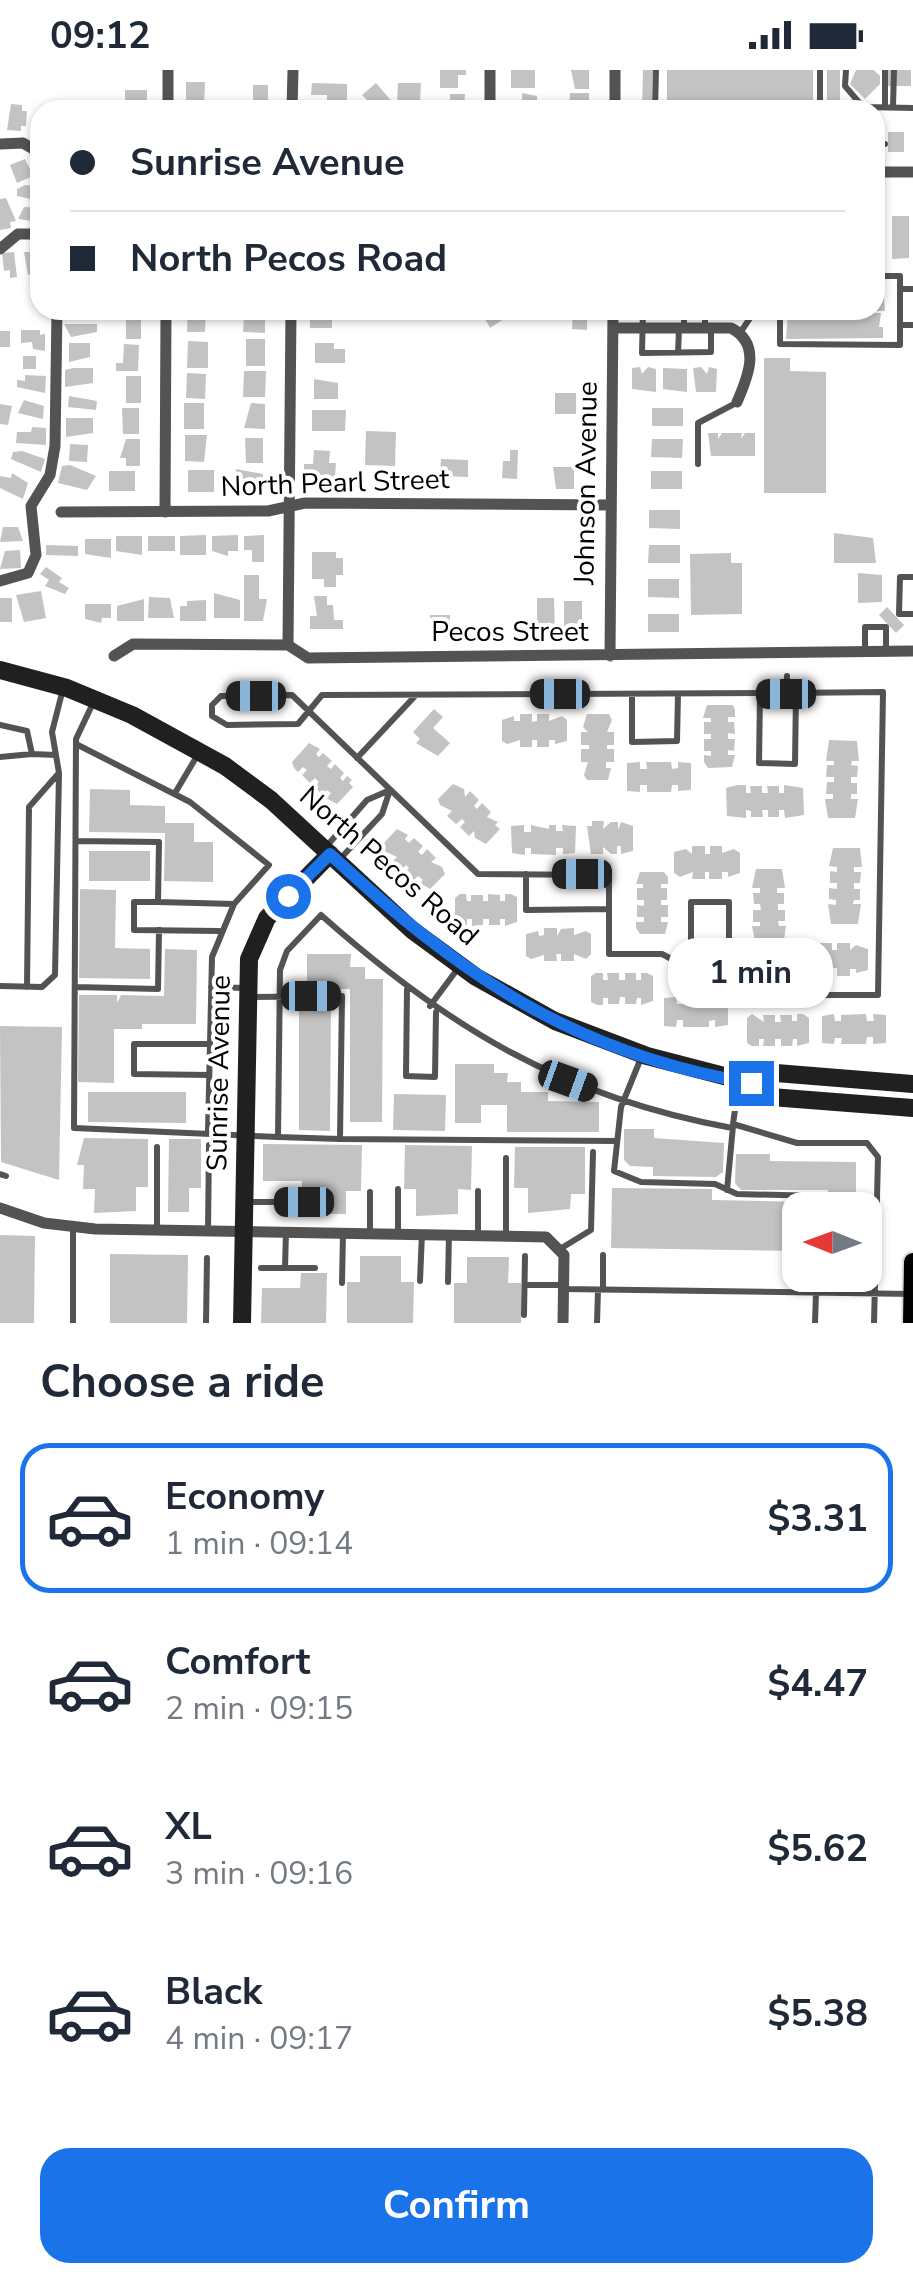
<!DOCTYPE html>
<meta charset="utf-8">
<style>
body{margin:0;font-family:"Nunito Sans",sans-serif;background:#f2f2f3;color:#1f2937;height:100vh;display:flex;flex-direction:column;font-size:38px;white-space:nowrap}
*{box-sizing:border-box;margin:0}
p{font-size:32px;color:#747a83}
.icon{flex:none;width:55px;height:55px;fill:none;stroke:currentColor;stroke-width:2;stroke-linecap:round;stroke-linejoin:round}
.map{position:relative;height:1253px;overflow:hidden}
.panel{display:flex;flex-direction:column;background:#fff;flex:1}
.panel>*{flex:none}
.top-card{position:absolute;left:30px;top:30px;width:855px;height:220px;border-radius:30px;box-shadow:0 2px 8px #0004;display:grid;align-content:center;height:220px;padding:0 40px;background:#fff}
.needle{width:65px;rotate:271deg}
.tools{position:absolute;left:782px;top:1122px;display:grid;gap:20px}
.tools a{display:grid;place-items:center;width:100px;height:100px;border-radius:20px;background:#fff;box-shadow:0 2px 8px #0004;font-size:50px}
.end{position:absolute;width:45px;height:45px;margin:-22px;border:12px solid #1a73e8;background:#fff;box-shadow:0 0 0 5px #fff}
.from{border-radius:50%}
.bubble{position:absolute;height:70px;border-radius:30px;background:#fff;box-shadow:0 2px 8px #0004;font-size:32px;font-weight:700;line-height:70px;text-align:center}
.car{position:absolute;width:30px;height:60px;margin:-30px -15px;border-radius:12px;box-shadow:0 0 8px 2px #0007;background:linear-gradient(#222 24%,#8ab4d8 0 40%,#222 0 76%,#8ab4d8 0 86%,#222 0)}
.top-card b{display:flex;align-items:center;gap:35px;height:95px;font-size:38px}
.top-card b+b{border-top:2px solid #e0e1e3}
.top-card i{width:25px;height:25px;background:#1f2937}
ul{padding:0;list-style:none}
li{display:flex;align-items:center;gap:30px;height:150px;margin:0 20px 15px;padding:0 20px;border:5px solid transparent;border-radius:30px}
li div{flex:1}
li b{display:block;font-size:38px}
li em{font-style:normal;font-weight:700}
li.current{border-color:#1a73e8}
li>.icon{width:90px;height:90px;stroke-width:1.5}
h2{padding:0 40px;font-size:45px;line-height:120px}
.cta{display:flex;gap:20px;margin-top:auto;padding:20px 40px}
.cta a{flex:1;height:115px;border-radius:30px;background:#1a73e8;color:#fff;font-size:40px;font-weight:700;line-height:115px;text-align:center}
.status{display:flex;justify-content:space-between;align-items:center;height:70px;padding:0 50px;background:#fff;direction:ltr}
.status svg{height:28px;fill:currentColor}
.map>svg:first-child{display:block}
.building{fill:#c3c3c3}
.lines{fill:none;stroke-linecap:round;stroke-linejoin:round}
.primary-casing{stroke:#dbdbdb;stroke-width:22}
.lane{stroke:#535353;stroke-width:6}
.street{stroke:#535353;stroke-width:11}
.secondary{stroke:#202020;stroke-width:18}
.primary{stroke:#000;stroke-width:18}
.route{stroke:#1a73e8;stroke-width:12}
.labels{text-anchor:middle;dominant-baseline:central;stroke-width:8;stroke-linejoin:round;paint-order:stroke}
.street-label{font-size:28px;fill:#000;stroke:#fff}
</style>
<div class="status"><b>09:12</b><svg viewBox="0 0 49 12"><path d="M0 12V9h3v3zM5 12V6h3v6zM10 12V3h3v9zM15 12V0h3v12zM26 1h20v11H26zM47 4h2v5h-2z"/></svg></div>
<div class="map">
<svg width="913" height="1253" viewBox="0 0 913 1253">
<rect width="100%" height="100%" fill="#fff"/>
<path class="building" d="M440,0H466V5H458V18H440Z
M511,0H535V18H511Z
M571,0H589V19H575Z
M643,0H653L652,40H642Z
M667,0H813V39L667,40Z
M827,0H840V40H827Z
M856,0H874L880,6V14L865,29L850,14Z
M888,0H911V16H888Z
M186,12H205L204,37H186Z
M312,13L347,14V39L327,38V25H311Z
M376,13L394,34L387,40H366L362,36L368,31L362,25Z
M398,13H421L420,33H397Z
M253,15H268V39H253Z
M125,20H147V40H125Z
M522,23L537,26V40H522Z
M570,23H589V40H569Z
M450,24H465L464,40H441V35L450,36Z
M94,31H120V40H94Z
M11,34L22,35V41H27L26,56H21V61L7,60Z
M888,62H904V82H888Z
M25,89L33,106L17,113L10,95Z
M25,115L40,116V131L17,126V119Z
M6,128L16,151L10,152L11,158L0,160V129Z
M24,137L40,138V152L18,149Z
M892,146H909V188L892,189Z
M39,174V205H28L24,182H30V175Z
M14,182L17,207L10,208V200L4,201L2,183Z
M875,214H883L885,241H875Z
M188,240H206L205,262H187Z
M238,240H265V263L243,262L244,247H238Z
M315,240H332V258H310V241Z
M429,240H448V250H429Z
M486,240H511L513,243L490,258L483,245Z
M573,240H587V260L572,259Z
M126,243H141V269H126Z
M788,243H881L879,257H883V268L786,269Z
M64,254H97V262L71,267Z
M21,260H40V265L45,264V281L33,279L32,272L21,273Z
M0,261H10V277H0Z
M246,269H265V296H246Z
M188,271L208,272V298H187Z
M69,273H90V287L69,292Z
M315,273H334V279H345V293H315Z
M124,274L139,275L138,301H116V293H123Z
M23,286H36V299H23Z
M764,288H790V301L826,302V423H764Z
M640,297L642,304L648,297L656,299V322L632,319V298Z
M709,297L717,299L716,322H696L693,298L701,297L707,304Z
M73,298H93V313L65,317V300Z
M663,298L687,299V322L663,319Z
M244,301H266L265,327H243Z
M187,303L206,304L205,329L186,328Z
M25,305L46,306L45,323L17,317V310L25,311Z
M126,306H141V333H126Z
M314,309L338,313V329H314Z
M555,323H576V344H555Z
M69,326L97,331L96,340L68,337Z
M24,330L44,336L43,349L18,343Z
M184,333H204V359H184Z
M251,333L265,334V359L244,358Z
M0,334L12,336L8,355L0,354Z
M122,338H139V364H123Z
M652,338H683V356H652Z
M312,340H346L345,361H312Z
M66,348H93V363L66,367Z
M32,357L46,358V375L16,373L17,362H31Z
M366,361L396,362L395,396L365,395Z
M708,363H718V369L722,363H742L741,369L745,363H755V386H711Z
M185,365H207L204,392L185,391Z
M245,368H263V393H246Z
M126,369H140V396H126V388H120Z
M652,369H683L682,388L651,387Z
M70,374L88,375L87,392L69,391Z
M314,380L330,381L329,393H336L335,407L304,403V394H313Z
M510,380H518L517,409L502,408L503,391H510Z
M22,381L45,389L41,402L11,389L13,382Z
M441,389L468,390V407L440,406Z
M70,395L96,406L87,420L58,413L62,396Z
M553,397H574V419H556Z
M236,399L263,404V422H237Z
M188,400H214V422H188Z
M109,401H135V421H109Z
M651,401H682V419H651Z
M12,403L28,413L23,429L0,418V406L11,408Z
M649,440H680V459L649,458Z
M3,457H18L23,471L0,472Z
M834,463L873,468L876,493H834Z
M206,465V485H180V466Z
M238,465V481H228V486L212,481V466Z
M264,465V492H252V480H244V466Z
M116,466H142V485L116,481Z
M148,466H175V481H148Z
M85,469H111V488L85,484Z
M46,475L78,476V486L46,485Z
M649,475H680V493H648Z
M20,480L21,498L0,499L5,481Z
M312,482H336V488H343V505H336V517H324V509H312Z
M731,483V493H742V544L691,545L690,484Z
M46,497L62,508L59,512L69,518L65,524L45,516L49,510L40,504Z
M858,503L882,505V532L858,533Z
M244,505H259V529H267L263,551H244Z
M648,509H679V528L648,527Z
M41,521L46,548L24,552L16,525Z
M214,523L240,530V548H214Z
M314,526H327V535H333L334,550H343V559H310V546H317Z
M149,527L170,528L174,548H148Z
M0,528H12V552H0Z
M537,528H554L555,562H537Z
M144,529V551H117V536Z
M206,530V551H180V536H187V531Z
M564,531H582V562H564Z
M85,534H111V548H102L101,553L85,549Z
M887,537L904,555L896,563L879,545Z
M648,544H679V562H648Z
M430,545H450V567H430Z
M707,635H733L735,640V647H728V652H734L735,664L728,663V669H735L734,681L728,680V685H735L732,697L708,698L704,692V685L711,686V681H704V669H711V664H704V652H711V648H703Z
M434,639L443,647L433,658L450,673L438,686L416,673L420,669L413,662Z
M520,644H532V652L537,651V644H549V651L562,646L567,650V671L555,674V670H549V677H537V670H532V677H520V670L507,674L502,671V650L514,646V651H520Z
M587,644H609L612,650L607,662H614V675H607V679H614V692H606V698H611L608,710H587L584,705L588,692H581V679H589V675H581V662H588L583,657Z
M829,670L857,671L859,691H852L851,695L858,696L857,707H851V713H857V724H851V729H858L855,748H828L825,729H833V724H826L827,712H834V707H826L827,695H834V691H826Z
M309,673L320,679L316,684L319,687L323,683L332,691L327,696L331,699L335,694L344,703L340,708L343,711L347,706L352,710L349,713L353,717L337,734L326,728L331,723L327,720L323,725L314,717L319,712L315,708L310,713L302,705L307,700L303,697L298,702L294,698L292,692Z
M640,692V699H647L646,692H671L672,699L678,698V692L691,693V720L678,721V715H672L671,722H647V715H640V722L627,721V693Z
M453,714L464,719L465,727L470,721L479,730L474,736L477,739L482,733L491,742L487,747L498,752L495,755L500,759L486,774L475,768L474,761L469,766L460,757L465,752L462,749L456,754L447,746L452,741L440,735L438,729Z
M737,715H746V723H751L750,716H762V723H768L767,716H779V723H784V715L803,718L804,745L785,748L784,740H779V747H768V740H762L763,747H751V741L746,740V748L727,746L726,718Z
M90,719L130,720V735L165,736V753H194V772H213V812L164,811L165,763L89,762Z
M592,751H604L603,759L611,752H618V760L621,752L633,756V781L621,784V776H617V784H611L603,777V784H591L587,756H592Z
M524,755V762H531V755L549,759V755H556V761H563L562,755L576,756L575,783L563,784V778H556V785L531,784V778H525V785L512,783L511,756Z
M397,759L408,765L405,769L409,773L414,768L423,776L418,782L422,785L427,779L436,788L431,792L442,797L445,804L430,819L420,813L423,810L418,806L413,811L404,803L409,798L406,795L401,800L392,792L397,787L384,781L382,775Z
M692,776H705V784H710V776H722V783L734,779L740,783V803L728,807V802H722V809H709V802H705V809H692L693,802L680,807L674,803V782L686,779L692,784Z
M833,778H860L862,797H854V802H861L860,813H854V819H860V830H854L853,834H861L858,854H831L828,834L836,835V830L829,829V818L837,819V813H830V801L837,802V797L829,796Z
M89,781H150V811H89Z
M756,799H782L785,818H777V823H784V834H778V840H785V851H778L779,856H786L783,876H756L752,856H760V852H753V840H761L760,834H754L753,823H760V818H752Z
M640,802H664L668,807V814H661V818H667V830H661V835H668V847H661V852H668L665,864H640L636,858V852H644V847H637V835L644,836V830H637V818H643V814H636Z
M80,819L116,820L115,878L150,879V909L79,908Z
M460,824H466L467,831H471V825H483V831H488V824L500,825V831H505V824H511L517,827V852L505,856V849H500V855H489V849H483V855L472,856V849H467V856H460L455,853V828Z
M544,858H557V866L561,859L574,858V865L586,861L591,864V884L586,889L574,884V891H561V884H556L557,891H544V885L531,889L526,886V864L538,861L539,866L544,865Z
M820,873H832V880H837V873H850V880L856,875L868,879V900L856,903V899H850V906H837V898H833V906H820V899L808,903L802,900V879L814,876L820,880Z
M165,879L197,880L196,954H142V959H114V1013L78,1012L79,925H117V933L121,925L164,926Z
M307,884H351L350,897H365V909H383L382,1052H350V919H307Z
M596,903H603V910H608L607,903H619V910H625V903H636V910H641V903H647L653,906V931L641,935V928H637L636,934H625V927H620L619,934H608V928H603V935H597L591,932V906Z
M676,927L677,934H683V927H708V934H715V927L728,928V955L715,957V950L709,951V957H683V950H677L676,957L664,956V928Z
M299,933H331L330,1061L299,1060Z
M752,944L764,952L763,945H775V952H781L780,945H792V951H797V944H803L809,948V973L797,976V969H793L792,976H781V969H775V976H763L764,969H759V976H752L747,973V948Z
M834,944L835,951H841V945L866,944L867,951H874L873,944L886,945V973L873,974V967H867L866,974H841L842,968H835L834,974L822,973V946Z
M0,956L62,957L59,1110L1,1092Z
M455,994H494V1003H508L507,1012H521V1022H548V1031L599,1032V1062H507V1035H481V1053H455Z
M88,1022H186V1053L88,1052Z
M394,1024L446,1025L445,1061L393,1060Z
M624,1059H654V1068L724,1073L723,1102L716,1107L653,1106V1097L630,1096L624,1090Z
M84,1068L148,1069V1117H136V1141L94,1143L95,1119H83L84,1095H77Z
M169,1069H201V1118H189V1142H168Z
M263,1074L362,1075L361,1121H346V1144H327V1127L301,1126L302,1111H263Z
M405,1075L472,1076L471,1120L458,1119V1144L416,1146V1119H404Z
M515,1077H585V1124H571L570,1139L528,1143V1118H514Z
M736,1084H770V1091L856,1092V1140H828V1120H741L735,1113Z
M612,1118L712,1119V1130L806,1132V1140H800V1181L611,1178Z
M0,1165L35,1166L34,1253H0Z
M110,1184L188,1185L187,1253H110Z
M360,1186H401V1212H414L413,1253H347V1212H360Z
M467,1187H509L508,1213H521V1253H454V1213H467Z
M301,1203H327L326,1253H261L262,1218H300Z"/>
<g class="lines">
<g class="primary-casing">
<path id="primary" d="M912,1253L913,1192"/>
</g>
<path class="lane" d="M846,0L845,16L863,37L913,38
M885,37V0
M893,37L894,0
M655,40L656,0
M820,40V0
M875,74H885
M875,206H900V219H913
M643,240L642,283L711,282V259
M684,240V258
M780,240V274L900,275V255H913
M900,255V219
M705,257V242H754L740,263
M678,283L679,259
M698,394V353L736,333
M913,507H900L899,544H913
M865,580V557H886V581
M786,623L322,625L298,654L227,655L212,646V635L221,626L292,625C354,685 416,745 478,804L609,805V884H662L740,925H878L883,622L786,623L787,606
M632,624V672L677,671L678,624
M760,624L759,693L795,694L796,623
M94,631L76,669L74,1058L278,1067L280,900L287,881L321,845C448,958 563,1027 732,1058
M0,655L27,661L32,684L0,687
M76,674L190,732L269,795L234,834L212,887L208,1061
M32,684L56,685
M357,688L416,625
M175,723L197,686
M76,771L159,772L158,832H134V860L219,861
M325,778L367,730L390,720L382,744L339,790
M526,804V840L609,839
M158,832L234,834
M691,899V832H729V919
M0,916L42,917L55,905L59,703L52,662L63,619
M27,917L29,737L58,704
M75,917L158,919L159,860
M211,917L245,918
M407,919L406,1006L435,1007L436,942
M253,927L342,926L340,1069L278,1067
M430,936L459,897
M641,988L621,1037L614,1101L641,1112L715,1114L737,1124L821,1126V1140
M209,1005L134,1004V974H210
M739,1011L733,1054L797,1073H867L878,1087L874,1253
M340,1069L617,1071
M0,1104L6,1106
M727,1120L733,1056
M245,1132H304
M73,1158V1253
M157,1160V1077
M208,1161L209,1075
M370,1163V1122
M398,1163V1119
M478,1164V1121
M506,1164V1088
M560,1179L591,1160L593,1082
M261,1198H315
M285,1198L286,1162
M420,1211L422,1163
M448,1212L449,1164
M342,1213L343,1164
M525,1215H563
M564,1219L912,1224
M603,1220V1185
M820,1223V1205
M524,1245L525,1186
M206,1253L207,1188
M597,1253L598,1220
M815,1253L816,1222"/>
<path class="street" d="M168,40V0
M292,40L293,0
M490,40V0
M615,40V0
M0,74L23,73L40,83
M875,102H913
M0,179L18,164H40
M613,258H731C762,274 748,307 737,332
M61,442L268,441L305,433L611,435
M165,442L166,240
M0,511L28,503L36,485L31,436L50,405L55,376L57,240
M288,575L291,240
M114,586L133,574L288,575L308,588L913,581
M610,586L613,240
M0,1138L44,1153L95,1159L546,1167L564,1185L563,1253"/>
<path class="secondary" d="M0,600L67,618L132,645L225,696L271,730L412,860L476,907L555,951L647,986L751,1013L771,1027L913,1038
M751,1013L776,1003L913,1014
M242,1253L249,889L267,848L330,784"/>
<use href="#primary" class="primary"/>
</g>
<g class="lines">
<path class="route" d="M288,826L330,784C459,904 573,984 751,1013"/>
</g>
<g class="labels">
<g class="street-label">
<text transform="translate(335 413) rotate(-2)">North Pearl Street</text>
<text transform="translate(586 413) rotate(-89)">Johnson Avenue</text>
<text x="510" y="562">Pecos Street</text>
<text transform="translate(389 796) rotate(41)">North Pecos Road</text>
<text transform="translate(219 1003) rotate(-89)">Sunrise Avenue</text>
</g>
</g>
</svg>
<div class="tools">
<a><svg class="needle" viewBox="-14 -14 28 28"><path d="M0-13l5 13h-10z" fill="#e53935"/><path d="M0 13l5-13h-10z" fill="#747a83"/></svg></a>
</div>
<i class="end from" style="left:288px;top:826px"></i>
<i class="end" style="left:751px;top:1013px"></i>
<div class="bubble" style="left:668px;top:868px;width:165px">1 min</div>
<i class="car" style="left:560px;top:624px;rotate:270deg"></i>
<i class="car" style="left:786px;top:624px;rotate:270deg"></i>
<i class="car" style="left:256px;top:626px;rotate:270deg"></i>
<i class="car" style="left:582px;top:804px;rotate:270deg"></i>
<i class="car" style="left:311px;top:926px;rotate:90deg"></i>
<i class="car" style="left:568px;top:1011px;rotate:110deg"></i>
<i class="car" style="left:304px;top:1132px;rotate:270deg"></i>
<div class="top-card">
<b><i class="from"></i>Sunrise Avenue</b>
<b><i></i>North Pecos Road</b>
</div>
</div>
<section class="panel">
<h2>Choose a ride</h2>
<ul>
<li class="current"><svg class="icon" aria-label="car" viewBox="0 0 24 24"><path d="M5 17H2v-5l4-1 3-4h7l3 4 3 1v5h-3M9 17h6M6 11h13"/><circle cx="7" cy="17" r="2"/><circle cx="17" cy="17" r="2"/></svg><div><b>Economy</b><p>1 min · 09:14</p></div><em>$3.31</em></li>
<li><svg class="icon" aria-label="car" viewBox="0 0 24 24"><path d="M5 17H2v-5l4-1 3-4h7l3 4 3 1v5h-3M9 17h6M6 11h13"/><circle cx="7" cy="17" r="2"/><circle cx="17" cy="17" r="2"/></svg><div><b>Comfort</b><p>2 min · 09:15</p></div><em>$4.47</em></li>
<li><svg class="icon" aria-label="car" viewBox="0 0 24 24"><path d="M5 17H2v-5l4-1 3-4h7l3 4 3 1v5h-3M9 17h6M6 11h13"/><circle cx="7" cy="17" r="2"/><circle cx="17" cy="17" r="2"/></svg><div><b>XL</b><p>3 min · 09:16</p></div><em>$5.62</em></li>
<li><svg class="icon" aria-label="car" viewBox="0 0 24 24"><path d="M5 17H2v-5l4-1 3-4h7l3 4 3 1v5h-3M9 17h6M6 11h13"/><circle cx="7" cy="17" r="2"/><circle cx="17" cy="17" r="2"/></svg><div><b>Black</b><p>4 min · 09:17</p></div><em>$5.38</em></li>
</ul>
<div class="cta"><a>Confirm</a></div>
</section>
